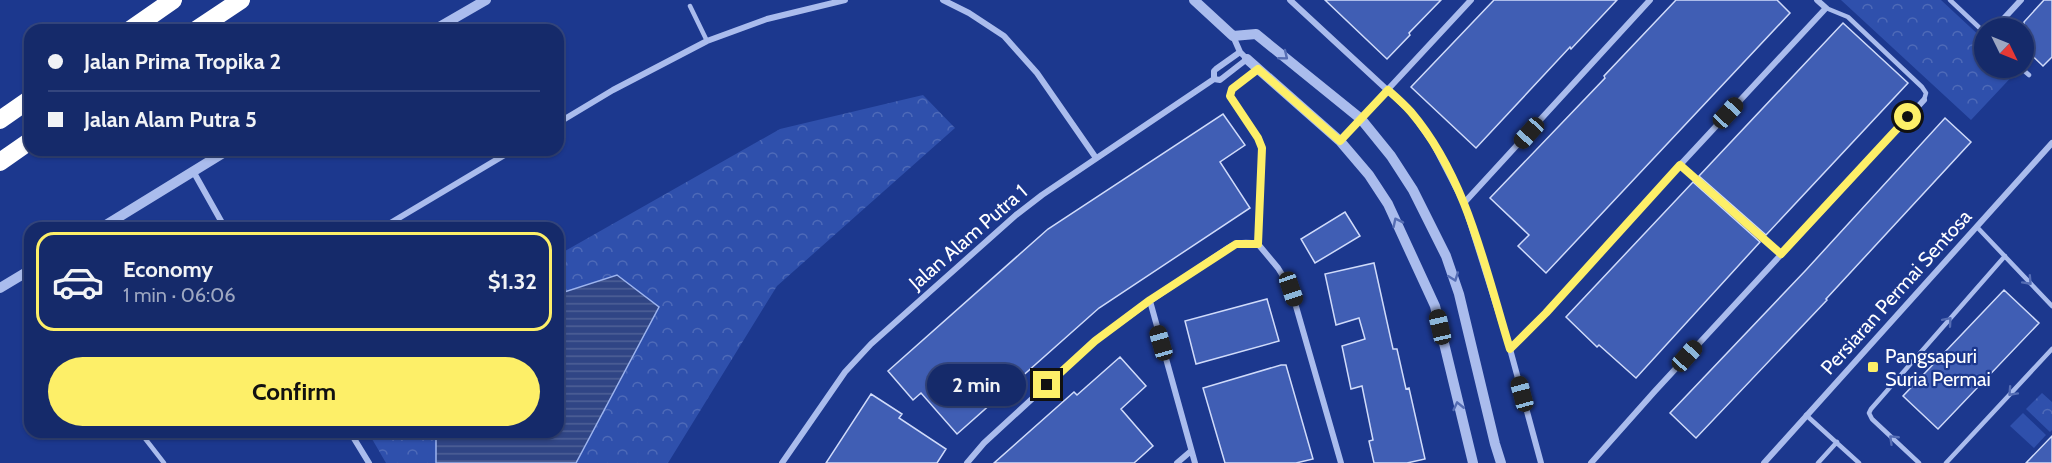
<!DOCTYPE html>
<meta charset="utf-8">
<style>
body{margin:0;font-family:Cabin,sans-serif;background:#223672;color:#f1f3f6;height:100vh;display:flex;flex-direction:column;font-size:22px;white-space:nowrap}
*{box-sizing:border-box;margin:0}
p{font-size:20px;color:#9da7c1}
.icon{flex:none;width:33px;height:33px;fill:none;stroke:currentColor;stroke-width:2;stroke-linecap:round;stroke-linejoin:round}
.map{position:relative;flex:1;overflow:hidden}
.details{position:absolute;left:24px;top:222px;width:540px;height:216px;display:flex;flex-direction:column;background:#152a6a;border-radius:18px;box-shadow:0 2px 4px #0004,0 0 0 2px #34467e}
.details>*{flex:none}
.hud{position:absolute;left:24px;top:24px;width:540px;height:132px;border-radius:18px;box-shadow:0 2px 4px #0004,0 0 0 2px #34467e;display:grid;align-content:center;height:132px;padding:0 24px;background:#152a6a}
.needle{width:39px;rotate:133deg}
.fabs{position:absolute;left:1974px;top:18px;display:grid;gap:12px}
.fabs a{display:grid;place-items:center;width:60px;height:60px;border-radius:50%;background:#152a6a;box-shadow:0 2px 4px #0004,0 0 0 2px #34467e;font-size:30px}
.end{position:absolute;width:27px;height:27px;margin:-14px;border:8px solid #fdef68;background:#111;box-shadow:0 0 0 3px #111}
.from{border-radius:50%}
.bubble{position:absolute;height:42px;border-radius:21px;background:#152a6a;box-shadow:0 2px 4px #0004,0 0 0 2px #34467e;font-size:20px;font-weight:700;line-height:42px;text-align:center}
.car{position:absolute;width:18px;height:36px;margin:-18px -9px;border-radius:8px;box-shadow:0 0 4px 2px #0007;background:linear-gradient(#222 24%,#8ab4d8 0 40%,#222 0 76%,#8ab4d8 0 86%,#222 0)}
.hud b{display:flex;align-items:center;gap:21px;height:57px;font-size:22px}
.hud b+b{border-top:2px solid #34467e}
.hud i{width:15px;height:15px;background:#f1f3f6}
ul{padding:10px 0 0;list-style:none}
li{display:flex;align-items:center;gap:18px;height:99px;margin:0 12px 9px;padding:0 12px;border:3px solid transparent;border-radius:18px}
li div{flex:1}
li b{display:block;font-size:22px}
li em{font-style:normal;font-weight:700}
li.active{border-color:#fdef68}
li>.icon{width:54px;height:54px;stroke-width:1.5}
.primary-button{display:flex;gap:12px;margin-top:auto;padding:12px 24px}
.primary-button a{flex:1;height:69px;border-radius:36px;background:#fdef68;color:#111;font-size:24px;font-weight:700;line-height:69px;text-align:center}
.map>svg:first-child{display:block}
.park{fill:url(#park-crowns)}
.pitch{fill:#2f50ac}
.water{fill:url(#water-rules);stroke:#9db4ef;stroke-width:1.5}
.building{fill:#405eb4;stroke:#d0dbfa;stroke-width:1.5}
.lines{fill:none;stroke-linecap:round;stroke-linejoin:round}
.service{stroke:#aabced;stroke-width:4.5}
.minor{stroke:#aabced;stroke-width:6}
.tertiary{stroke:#aabced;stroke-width:10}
.motorway{stroke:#fff;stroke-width:18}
.oneway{stroke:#556db4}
.route{stroke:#fdef68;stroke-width:8}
.poi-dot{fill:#fdef68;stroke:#1c388e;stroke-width:2}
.labels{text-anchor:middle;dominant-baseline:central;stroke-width:4.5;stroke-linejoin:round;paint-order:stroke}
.street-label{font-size:20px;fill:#fff;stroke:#1c388e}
.poi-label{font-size:20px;fill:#fff;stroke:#1c388e;text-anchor:start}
</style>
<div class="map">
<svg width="2052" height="463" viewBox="0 0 2052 463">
<defs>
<pattern id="park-crowns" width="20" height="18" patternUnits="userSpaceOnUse" patternTransform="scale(1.5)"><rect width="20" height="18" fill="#2f50ac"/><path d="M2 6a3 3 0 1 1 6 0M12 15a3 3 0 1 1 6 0" fill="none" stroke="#4e6ab8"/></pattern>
<pattern id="water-rules" width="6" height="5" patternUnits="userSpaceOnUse" patternTransform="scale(1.5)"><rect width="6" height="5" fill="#304585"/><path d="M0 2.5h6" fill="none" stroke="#4f6197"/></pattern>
</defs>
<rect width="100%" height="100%" fill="#1c388e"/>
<path class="park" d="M1841,0H1941L1984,40V68H2014L2018,70L1971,120Z
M923,95L955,128L777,286L668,463H386L368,432H558V255L780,129Z
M2042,393L2052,402V430L2050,432L2026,409Z"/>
<path class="pitch" d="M2023,413L2046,435L2034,448L2010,426Z"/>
<path class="water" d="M617,275L659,307L576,463H436V432H558V294Z"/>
<path class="building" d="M1325,0H1441L1409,33L1410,35L1387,59Z
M1494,0H1617L1571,49L1570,47L1476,148L1411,87Z
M1676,0H1777L1790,13L1546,273L1518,246L1529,235L1490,198L1605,78L1604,76Z
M2044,0H2052V57L2043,66L2024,48V22Z
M1843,23L1908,83L1766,235L1699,176Z
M1223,114L1245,145L1220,162L1250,208L1099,308L957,434L921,393L913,400L888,371L1048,229Z
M1945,118L1971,142L1826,299L1827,300L1696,438L1670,413L1806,270Z
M1693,182L1760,242L1636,378L1599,345L1597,347L1566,317Z
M1345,212L1360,236L1315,263L1301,239Z
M1374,263L1393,349H1397L1406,389L1409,388L1425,459L1407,463H1374L1369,441L1373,440L1362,386L1351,389L1342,346L1365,339L1359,318L1336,325L1325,274Z
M2004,290L2039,323L1938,429L1903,396Z
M1267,299L1279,341L1196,364L1185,321Z
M1120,357L1146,386L1121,409L1153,446L1134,463H994L1074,392L1077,395Z
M1281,365H1286L1313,459L1296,463H1225L1203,388Z
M871,394L902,414L899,418L946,449L937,463H826Z
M2052,436V463H2026Z"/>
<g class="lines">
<path class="service" d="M1950,0L1984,32
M690,6L707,41
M1826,8L1848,17L1922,87L1926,93L1924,100
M2021,68L2029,75
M1680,165L1781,254
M1977,227L2052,306
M1806,415L1859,463
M140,432L164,463
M1818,463L1837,442
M1919,463L1872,419L1869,413L1871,409L2005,256
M1946,463L2052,349"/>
<path class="minor" d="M943,0L969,13L1004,36L1037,73L1096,158
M1290,0L1411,112L1433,143L1464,203L1510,349L1541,463
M1995,28L2021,0
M1214,79L1220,80L1247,59L1240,52L1233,36
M1214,79V71L1216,69L1240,52
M558,123L613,90L707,41L767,19L845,0
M1340,141L1471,0
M193,171L225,228
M1464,203L1650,0
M382,228L513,150
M1258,244L1262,148L1258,138L1230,96L1232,89L1258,69
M1150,301L1195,463
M1510,349L1546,313L1680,165L1826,8L1817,0
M350,432L369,463
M782,463L845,372L871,344L1016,215L1042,195L1214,79
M967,463L984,443L1095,341L1150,301L1228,248C1238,242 1246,242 1258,244L1278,268L1291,289L1341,463
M1177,463L1191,451
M1591,463L1655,391L1924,100
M1764,463L2052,143"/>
<path class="tertiary" d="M1194,0L1233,36L1256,34L1361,119L1391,156L1413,190L1446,256L1459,294L1495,444L1501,463
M434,30L486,0
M1247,59L1340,141L1369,175L1388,204L1435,306L1473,463
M101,228L228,150
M0,288L30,270"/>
<path class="motorway" d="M130,30L173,0
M196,30L241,0
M0,120L30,99
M0,162L30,141"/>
</g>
<defs><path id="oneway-chevron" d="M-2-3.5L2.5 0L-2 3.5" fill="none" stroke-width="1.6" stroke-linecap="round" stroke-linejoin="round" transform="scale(1.5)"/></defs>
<g class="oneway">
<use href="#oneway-chevron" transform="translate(1284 56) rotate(39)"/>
<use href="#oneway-chevron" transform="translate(1397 222) rotate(-116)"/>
<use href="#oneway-chevron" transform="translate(1454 277) rotate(70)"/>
<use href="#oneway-chevron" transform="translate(2028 281) rotate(47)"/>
<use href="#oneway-chevron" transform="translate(1948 321) rotate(-49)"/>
<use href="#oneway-chevron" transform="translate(2012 392) rotate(133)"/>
<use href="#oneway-chevron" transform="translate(1458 406) rotate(-103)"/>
<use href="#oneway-chevron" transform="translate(1893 439) rotate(-136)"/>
</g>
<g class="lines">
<path class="route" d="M1047,385L1095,341L1150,300L1236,244H1258L1262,148L1258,138L1230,96L1232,89L1258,69L1340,141L1388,90C1396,97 1404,104 1411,112C1467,178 1485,268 1510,349L1546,313L1680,165L1781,254L1908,117"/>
</g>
<rect class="poi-dot" x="1867" y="361" width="12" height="12" rx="3"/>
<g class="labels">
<g class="street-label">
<text transform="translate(968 237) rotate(-41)">Jalan Alam Putra 1</text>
<text transform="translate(1896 292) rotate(-48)">Persiaran Permai Sentosa</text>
</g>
<g class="poi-label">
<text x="1885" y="356">Pangsapuri<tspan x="1885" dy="23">Suria Permai</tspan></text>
</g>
</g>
</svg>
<div class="fabs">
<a><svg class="needle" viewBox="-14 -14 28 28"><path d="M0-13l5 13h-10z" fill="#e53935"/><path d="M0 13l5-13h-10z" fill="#9da7c1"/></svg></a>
</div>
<i class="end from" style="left:1908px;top:117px"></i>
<i class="end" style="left:1047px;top:385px"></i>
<div class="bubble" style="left:927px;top:364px;width:99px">2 min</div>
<i class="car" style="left:1728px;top:113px;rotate:43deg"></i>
<i class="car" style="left:1529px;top:133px;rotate:222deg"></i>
<i class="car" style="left:1291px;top:289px;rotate:161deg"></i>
<i class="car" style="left:1440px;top:327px;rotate:347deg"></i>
<i class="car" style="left:1161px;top:343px;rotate:344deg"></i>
<i class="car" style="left:1687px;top:356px;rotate:42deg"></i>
<i class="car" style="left:1522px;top:394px;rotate:345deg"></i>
<div class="hud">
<b><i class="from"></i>Jalan Prima Tropika 2</b>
<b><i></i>Jalan Alam Putra 5</b>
</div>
<section class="details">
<ul>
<li class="active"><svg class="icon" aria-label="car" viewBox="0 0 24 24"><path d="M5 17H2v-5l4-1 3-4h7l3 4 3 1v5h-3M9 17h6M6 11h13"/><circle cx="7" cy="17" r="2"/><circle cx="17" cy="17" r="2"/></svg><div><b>Economy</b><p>1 min · 06:06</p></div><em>$1.32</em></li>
</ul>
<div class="primary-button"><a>Confirm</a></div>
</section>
</div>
